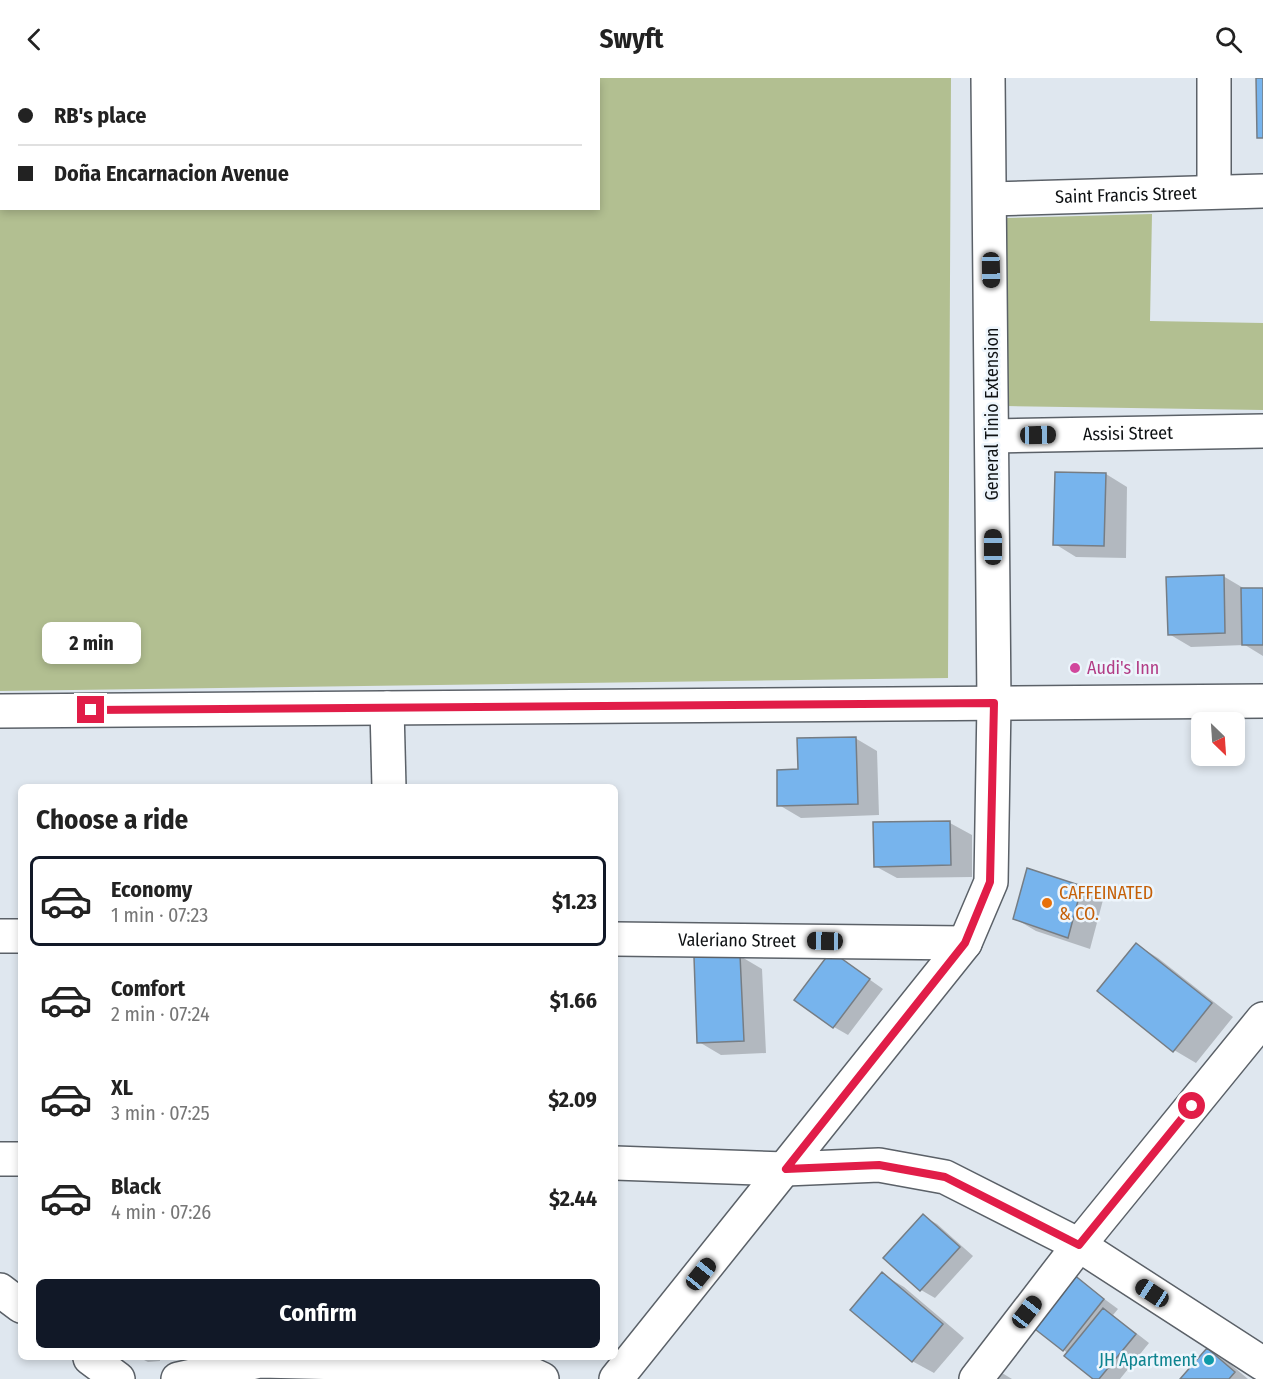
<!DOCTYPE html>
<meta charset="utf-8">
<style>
body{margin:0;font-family:"Fira Sans Condensed",sans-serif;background:#f6f6f6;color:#222;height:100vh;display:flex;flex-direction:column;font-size:22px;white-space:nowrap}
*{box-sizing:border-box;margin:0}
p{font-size:20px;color:#767676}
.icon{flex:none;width:33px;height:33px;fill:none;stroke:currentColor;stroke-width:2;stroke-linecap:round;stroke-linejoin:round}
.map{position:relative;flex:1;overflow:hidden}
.drawer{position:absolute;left:18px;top:706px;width:600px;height:576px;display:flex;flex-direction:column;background:#fff;border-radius:9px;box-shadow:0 3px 9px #0003}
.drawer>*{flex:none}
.top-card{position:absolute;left:0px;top:0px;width:600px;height:132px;box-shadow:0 3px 9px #0003;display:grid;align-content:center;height:132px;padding:0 18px;background:#fff}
.needle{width:39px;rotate:155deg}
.fabs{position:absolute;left:1191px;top:634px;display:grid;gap:12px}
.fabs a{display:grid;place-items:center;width:54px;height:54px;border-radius:9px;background:#fff;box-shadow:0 3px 9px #0003;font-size:30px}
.end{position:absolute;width:27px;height:27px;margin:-14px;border:8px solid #e11d48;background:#fff;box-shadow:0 0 0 3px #fff}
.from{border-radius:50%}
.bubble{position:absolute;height:42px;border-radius:9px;background:#fff;box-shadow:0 3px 9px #0003;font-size:20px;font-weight:700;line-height:42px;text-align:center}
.car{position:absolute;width:18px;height:36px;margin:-18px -9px;border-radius:8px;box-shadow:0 0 4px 2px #0007;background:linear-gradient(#222 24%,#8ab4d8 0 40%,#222 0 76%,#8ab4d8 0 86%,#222 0)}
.top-card b{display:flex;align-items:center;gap:21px;height:57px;font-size:22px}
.top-card b+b{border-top:2px solid #e0e0e0}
.top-card i{width:15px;height:15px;background:#222}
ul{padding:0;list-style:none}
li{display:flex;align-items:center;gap:18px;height:90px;margin:0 12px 9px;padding:0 6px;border:3px solid transparent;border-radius:9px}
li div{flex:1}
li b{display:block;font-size:22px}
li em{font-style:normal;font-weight:700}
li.selected{border-color:#111827}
li>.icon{width:54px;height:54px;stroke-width:1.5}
h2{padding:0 18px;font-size:27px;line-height:72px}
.action{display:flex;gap:12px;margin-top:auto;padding:12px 18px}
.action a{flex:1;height:69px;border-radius:9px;background:#111827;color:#fff;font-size:24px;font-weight:700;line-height:69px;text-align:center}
header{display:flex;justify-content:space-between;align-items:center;height:78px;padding:0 18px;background:#fff;font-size:27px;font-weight:700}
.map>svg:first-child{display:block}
.green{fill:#b2bf91;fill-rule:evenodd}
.shadow{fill:#0003}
.building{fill:#77b4ed;stroke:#767d84;stroke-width:1.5}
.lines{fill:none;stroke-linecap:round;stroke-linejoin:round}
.minor-casing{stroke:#5b6168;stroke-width:36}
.minor{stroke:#fff;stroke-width:33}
.route{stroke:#e11d48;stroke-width:8}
.hotel-dot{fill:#d1479c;stroke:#edf5fc;stroke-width:2}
.food-dot{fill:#e8710a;stroke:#edf5fc;stroke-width:2}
.culture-dot{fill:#0f9aa8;stroke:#edf5fc;stroke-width:2}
.labels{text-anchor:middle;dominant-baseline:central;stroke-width:5;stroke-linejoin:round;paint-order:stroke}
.street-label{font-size:18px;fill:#0e1113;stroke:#edf5fc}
.hotel-label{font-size:18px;fill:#b23c85;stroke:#edf5fc;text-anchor:start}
.food-label{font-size:18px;fill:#c56008;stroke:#edf5fc;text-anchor:start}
.culture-label{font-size:18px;fill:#0d838f;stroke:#edf5fc;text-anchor:end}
</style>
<header><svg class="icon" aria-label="back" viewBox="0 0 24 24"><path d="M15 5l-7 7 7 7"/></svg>Swyft<svg class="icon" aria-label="search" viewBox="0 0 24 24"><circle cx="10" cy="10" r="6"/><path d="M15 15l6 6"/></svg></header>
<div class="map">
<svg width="1263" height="1301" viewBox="0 0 1263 1301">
<rect width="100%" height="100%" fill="#dfe7ef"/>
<path class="green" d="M0,0H951L948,600L0,613ZM2,2H598V130H2Z
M1152,136L1150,243L1263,245V332L1007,328V140Z"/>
<path class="shadow" d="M1106,396L1127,409L1126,480L1076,479L1055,466Z
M1223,498L1245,511H1263V578L1245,567L1191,569L1169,556Z
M855,660L877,673L879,737L801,740L779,727L799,692Z
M950,745L972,757V799L897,800L875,788Z
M1082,809L1103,822L1090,871L1036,853L1014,840Z
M1137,867L1158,880L1233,939L1196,985L1174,972Z
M832,875L883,911L848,957L834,949Z
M740,878L762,891L766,975L721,977L699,964Z
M923,1138L937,1146L973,1178L935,1220L921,1212L885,1180Z
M882,1196L904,1209L964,1260L934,1295L912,1283Z
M1073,1198L1118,1231L1113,1237L1149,1265L1120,1301H1095L1064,1272Z
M1207,1272L1229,1285L1248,1301H1182Z
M140,1280H160V1283L148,1284Z
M1002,1295L1012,1301H997Z"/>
<path class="building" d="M1256,0H1263V60H1257Z
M1055,394L1106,395L1104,468L1053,467Z
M1224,497L1225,555L1168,557L1166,499Z
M1241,510H1263V567H1242Z
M856,659L858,726L777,728V692L798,691L797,660Z
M950,743L951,787L874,789L873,744Z
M1027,790L1082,808L1068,860L1013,841Z
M1136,865L1212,925L1173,974L1097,913Z
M831,873L870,901L833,950L794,922Z
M740,877L744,963L697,965L694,879Z
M923,1136L960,1169L920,1213L883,1180Z
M882,1194L943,1246L912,1284L850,1232Z
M1073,1196L1104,1221L1063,1273L1031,1248Z
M1103,1230L1136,1256L1099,1301H1093L1064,1278Z
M1207,1270L1235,1294L1229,1301H1180Z"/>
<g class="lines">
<g class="minor-casing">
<g id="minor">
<path d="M1214,113V0"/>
<path id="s1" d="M990,121L1263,113"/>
<path id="s2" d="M993,358L1263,353"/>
<path d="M387,630L389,710"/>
<path d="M0,633L1263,623"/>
<path d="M0,858H21"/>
<path id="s3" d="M615,861L965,865"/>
<path d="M0,1081H21"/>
<path d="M615,1085L786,1091L879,1087L945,1099L1079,1167L1263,1286"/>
<path d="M0,1212L21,1228"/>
<path d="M90,1280L118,1301"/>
<path d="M178,1301L260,1283L516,1289L542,1301"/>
<path d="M616,1301L965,865L991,804L994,625L988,0"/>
<path d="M976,1301L1079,1167L1263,941"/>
</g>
</g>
<use href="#minor" class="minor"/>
</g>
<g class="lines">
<path class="route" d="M91,632L994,625L990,804L965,865L786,1091L879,1087L945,1099L1079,1167L1192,1028"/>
</g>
<circle class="hotel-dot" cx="1075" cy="590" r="6"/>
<circle class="food-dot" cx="1047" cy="825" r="6"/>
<circle class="culture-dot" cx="1209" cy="1282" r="6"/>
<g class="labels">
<g class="street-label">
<text stroke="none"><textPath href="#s1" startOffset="136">Saint Francis Street</textPath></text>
<text transform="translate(992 336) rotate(-90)">General Tinio Extension</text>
<text stroke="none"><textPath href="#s2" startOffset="135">Assisi Street</textPath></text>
<text stroke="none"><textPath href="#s3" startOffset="122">Valeriano Street</textPath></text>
</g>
<g class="hotel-label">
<text x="1087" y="590">Audi's Inn</text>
</g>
<g class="food-label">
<text x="1059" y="815">CAFFEINATED<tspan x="1059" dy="21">&amp; CO.</tspan></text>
</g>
<g class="culture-label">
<text x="1197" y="1282">JH Apartment</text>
</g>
</g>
</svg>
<div class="fabs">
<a><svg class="needle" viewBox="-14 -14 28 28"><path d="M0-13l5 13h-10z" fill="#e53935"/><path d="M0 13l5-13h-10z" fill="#767676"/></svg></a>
</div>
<i class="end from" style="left:1192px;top:1028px"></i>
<i class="end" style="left:91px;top:632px"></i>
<div class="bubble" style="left:42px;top:544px;width:99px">2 min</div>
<i class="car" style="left:991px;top:192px;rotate:179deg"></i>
<i class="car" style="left:1038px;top:357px;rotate:89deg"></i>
<i class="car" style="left:993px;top:469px;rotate:0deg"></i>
<i class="car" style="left:825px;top:863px;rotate:271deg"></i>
<i class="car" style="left:701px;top:1196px;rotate:39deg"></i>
<i class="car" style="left:1152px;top:1215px;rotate:303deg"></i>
<i class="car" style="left:1027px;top:1234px;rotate:38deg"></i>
<div class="top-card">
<b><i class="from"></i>RB's place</b>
<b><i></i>Doña Encarnacion Avenue</b>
</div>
<section class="drawer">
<h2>Choose a ride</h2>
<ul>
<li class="selected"><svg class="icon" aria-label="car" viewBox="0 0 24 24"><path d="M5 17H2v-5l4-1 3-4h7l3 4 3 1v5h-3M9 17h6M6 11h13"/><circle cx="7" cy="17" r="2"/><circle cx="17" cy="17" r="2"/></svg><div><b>Economy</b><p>1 min · 07:23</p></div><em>$1.23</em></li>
<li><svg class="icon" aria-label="car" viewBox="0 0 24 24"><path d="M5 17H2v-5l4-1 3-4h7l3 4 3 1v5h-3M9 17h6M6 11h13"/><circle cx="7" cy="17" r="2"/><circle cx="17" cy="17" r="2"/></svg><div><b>Comfort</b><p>2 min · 07:24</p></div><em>$1.66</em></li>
<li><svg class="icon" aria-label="car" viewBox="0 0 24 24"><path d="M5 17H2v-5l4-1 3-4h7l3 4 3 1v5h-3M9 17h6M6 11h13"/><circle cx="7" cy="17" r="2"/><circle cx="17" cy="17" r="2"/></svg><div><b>XL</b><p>3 min · 07:25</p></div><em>$2.09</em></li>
<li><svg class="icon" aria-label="car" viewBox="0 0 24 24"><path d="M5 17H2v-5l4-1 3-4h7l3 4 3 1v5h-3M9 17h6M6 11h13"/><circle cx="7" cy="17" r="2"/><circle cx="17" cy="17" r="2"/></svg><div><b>Black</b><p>4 min · 07:26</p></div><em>$2.44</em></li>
</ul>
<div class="action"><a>Confirm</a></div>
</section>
</div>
